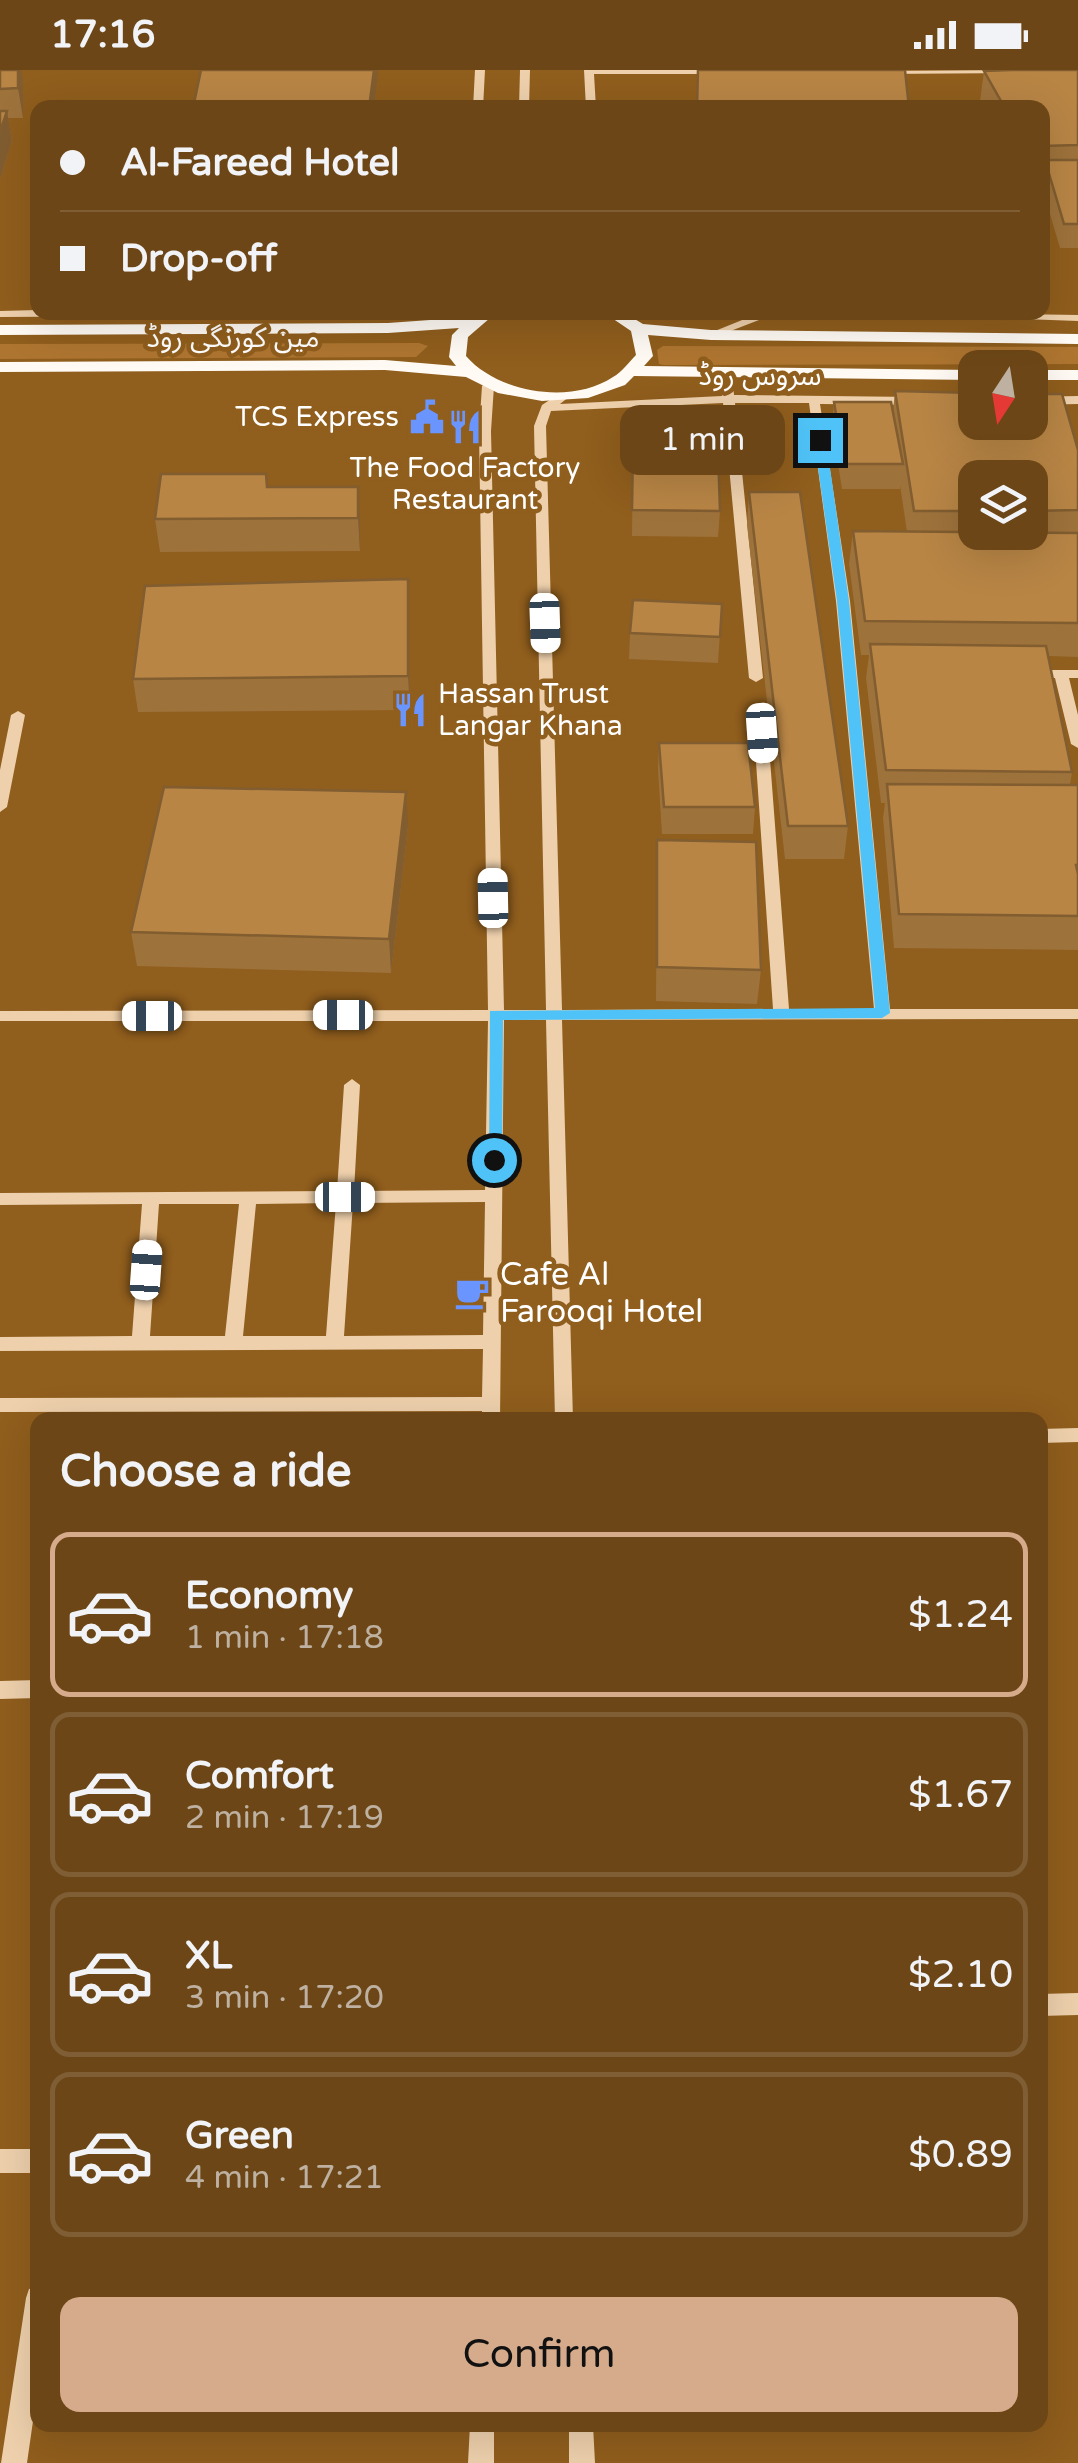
<!DOCTYPE html>
<meta charset="utf-8">
<style>
body{margin:0;font-family:"Varela Round","Noto Sans Arabic",sans-serif;background:#714d1f;color:#f1f3f6;height:100vh;display:flex;flex-direction:column;font-size:38px;white-space:nowrap}
*{box-sizing:border-box;margin:0}
p{font-size:32px;color:#beb1a1}
.icon{flex:none;width:55px;height:55px;fill:none;stroke:currentColor;stroke-width:2;stroke-linecap:round;stroke-linejoin:round}
.map{position:relative;flex:1;overflow:hidden}
.panel{position:absolute;left:30px;top:1342px;width:1018px;height:1020px;display:flex;flex-direction:column;background:#6c4616;border-radius:20px;box-shadow:0 10px 40px #0002}
.panel>*{flex:none}
.top-card{position:absolute;left:30px;top:30px;width:1020px;height:220px;border-radius:20px;box-shadow:0 10px 40px #0002;display:grid;align-content:center;height:220px;padding:0 30px;background:#6c4616}
.needle{width:65px;rotate:192deg}
.tools{position:absolute;left:958px;top:280px;display:grid;gap:20px}
.tools a{display:grid;place-items:center;width:90px;height:90px;border-radius:20px;background:#6c4616;box-shadow:0 10px 40px #0002;font-size:50px}
.end{position:absolute;width:45px;height:45px;margin:-22px;border:12px solid #4fc3f7;background:#111;box-shadow:0 0 0 5px #111}
.from{border-radius:50%}
.bubble{position:absolute;height:70px;border-radius:20px;background:#6c4616;box-shadow:0 10px 40px #0002;font-size:32px;font-weight:600;line-height:70px;text-align:center}
.car{position:absolute;width:30px;height:60px;margin:-30px -15px;border-radius:12px;box-shadow:0 0 8px 2px #0007;background:linear-gradient(#fff 24%,#345 0 40%,#fff 0 76%,#345 0 86%,#fff 0)}
.top-card b{display:flex;align-items:center;gap:35px;height:95px;font-size:38px}
.top-card b+b{border-top:2px solid #7f5e35}
.top-card i{width:25px;height:25px;background:#f1f3f6}
ul{padding:0;list-style:none}
li{display:flex;align-items:center;gap:30px;height:165px;margin:0 20px 15px;padding:0 10px;border:5px solid #7f5e35;border-radius:20px}
li div{flex:1}
li b{display:block;font-size:38px}
li em{font-style:normal;font-weight:600}
li.active{border-color:#d6ab8b}
li>.icon{width:90px;height:90px;stroke-width:1.5}
h2{padding:0 30px;font-size:45px;line-height:120px}
.primary-button{display:flex;gap:20px;margin-top:auto;padding:20px 30px}
.primary-button a{flex:1;height:115px;border-radius:20px;background:#d6ab8b;color:#111;font-size:40px;font-weight:600;line-height:115px;text-align:center}
.status{display:flex;justify-content:space-between;align-items:center;height:70px;padding:0 50px;background:#6c4616;direction:ltr}
.status svg{height:28px;fill:currentColor}
.map>svg:first-child{display:block}
.green{fill:#ae7530}
.lines{fill:none;stroke-linecap:round;stroke-linejoin:round}
.minor{fill:#eed0ac;fill-rule:evenodd}
.major{fill:#fffaf3;fill-rule:evenodd}
.wall{fill:#9e723b;fill-rule:evenodd}
.shaded-wall{fill:#815d30}
.building{fill:#b88545;stroke:#815d30;stroke-width:2.5}
.route{fill:#4fc3f7}
.labels{text-anchor:middle;dominant-baseline:central;stroke-width:9;stroke-linejoin:round;paint-order:stroke}
.far-street-label{font-size:28px;fill:#fff;stroke:#905e1d}
.far-poi-label{font-size:28px;fill:#fff;stroke:#905e1d;text-anchor:end}
.poi-label{font-size:32px;fill:#fff;stroke:#905e1d;text-anchor:start}
</style>
<div class="status"><b>17:16</b><svg viewBox="0 0 49 12"><path d="M0 12V9h3v3zM5 12V6h3v6zM10 12V3h3v9zM15 12V0h3v12zM26 1h20v11H26zM47 4h2v5h-2z"/></svg></div>
<div class="map">
<svg width="1078" height="2393" viewBox="0 0 1078 2393">
<rect width="100%" height="100%" fill="#905e1d"/>
<path class="green" d="M419,273L428,276L416,287L0,289V274Z
M663,276L1078,277V294L664,295L659,294L657,280Z"/>
<g class="lines">
<path class="minor" d="M475,0H485L483,38H473Z
M520,0H530L529,38H519Z
M584,0H725L726,1L721,4H594L596,38H586Z
M1037,0L1032,3L882,4L877,1Z
M38,240V242H371L366,245L0,247V241Z
M762,242H789L759,250L715,267L705,265Z
M911,242L1078,245V251L916,245Z
M726,300L732,304L734,325L915,327L921,331L915,335L820,334L850,531L890,939H1078V949L562,950L573,1350H555L546,950H504L500,1350H482V1341L0,1342V1328L482,1327L483,1279L0,1281V1267L132,1266L142,1134L0,1135V1123L337,1121L344,1015L352,1009L360,1015L354,1121L485,1120L488,951H0V941L488,940L479,361L482,316L488,312L494,316L491,361L504,940H546L534,356L542,335L560,323L570,326L560,334L722,326L720,304ZM723,333L749,608L756,612L763,608L735,333H809L836,531L874,939H789L768,663L761,659L754,663L773,939L562,940L546,356L551,341ZM485,1132L483,1265L344,1266L353,1133ZM336,1133L326,1266H243L256,1134ZM159,1134H239L225,1266H150Z
M1078,326V334L1030,335V327Z
M1078,600V608H1069L1078,645V678L1071,674L1055,608H1030L1023,604L1030,600Z
M18,641L25,645L7,737L0,742V700L11,645Z
M1078,1358V1372L1040,1373V1359Z
M38,1610V1628L0,1629V1611Z
M1078,1923V1945L1040,1946V1924Z
M0,2079H38V2103H0Z
M38,2216V2316L27,2393H1L26,2228L29,2219Z
M470,2355H494V2393H468Z
M569,2355H593L595,2393H569Z"/>
<path class="major" d="M478,242H497L468,267L466,286C498,323 571,335 613,307C622,302 629,292 636,285L631,261L603,242H623L643,254L711,260L1078,264V274L711,270L648,265L653,286L644,296L975,300V310L634,306L625,315L588,328L542,331L498,323L466,307L385,300L0,302V292L385,290L456,296L449,287L452,265L459,258L388,263L0,265V255L388,253L472,247Z
M1030,300H1078V310H1030Z"/>
</g>
<path class="wall" d="M0,0L23,10V48H8L12,71L0,109Z
M1078,0V178H1060L1042,117V38H984L980,31L984,1Z
M895,321L1078,380V587L1048,586L1072,702L1070,715H1078V880L894,878L883,748L885,733H881L866,608L869,585H861L849,494L853,461L907,462L900,415V419H842L832,357L834,332L893,341ZM975,408H1030V462H975Z
M633,380L720,441L718,467L632,466Z
M267,417H358L360,481L160,482L155,449Z
M749,422L848,756L844,789H785L747,455Z
M408,509L410,640L138,642L133,609Z
M722,534L718,593L629,589L630,563Z
M659,673L755,737L753,764H662L658,699Z
M408,756L391,903L137,896L131,862Z
M657,770L761,900L757,934L656,931Z"/>
<path class="shaded-wall" d="M18,0H21L23,10V48L18,18Z
M374,0H378L374,38H369Z
M7,41L12,71L0,109V62Z
M358,417L360,450V481L358,448Z
M408,509L409,542L410,640L408,606Z
M406,722L408,756L391,903L389,869Z"/>
<path class="building" d="M0,0H18V18L0,19Z
M201,0H374L369,38H193Z
M698,0H905L909,38H697Z
M1011,0H1078V75L1042,76V38H1005L984,1Z
M0,41H7L0,62Z
M1045,90H1078V154H1064Z
M895,321L975,323V352H1030V324H1062L1078,380V440L1030,441V408H975V441H914Z
M834,332H891L903,394H844Z
M633,380L718,381L720,441L632,440Z
M161,404H266L267,417H358V448L155,449Z
M749,422H800L848,756H788Z
M853,461L1078,463V553L865,551Z
M408,509V606L133,609L145,516Z
M633,530L722,534L720,567L630,563Z
M870,574L1046,576L1072,702L886,700Z
M659,673H748L755,737H664Z
M887,714L1078,715V795H1076L1078,804V846L899,844Z
M164,717L406,722L389,869L131,862Z
M657,770L756,772L761,900L657,897Z"/>
<path class="route" d="M820,366L826,370L849,531L890,943L882,948L503,950L502,1090L500,1093H489L490,941L875,938L837,531L814,370Z"/>
<defs>
<g id="civic-bare" transform="scale(2.7)"><path d="M-.6-6.5H3V-4.5H.6V-3L4-1V1h2V6H-6V1h2V-1L-.6-3ZM-1.2 2.5V6h2.4V2.5Z" fill="#6a95fe" stroke="#905e1d" stroke-width="2.5" paint-order="stroke"/></g>
<g id="restaurant-bare" transform="scale(2.7)"><path d="M-5-6h1v4h1v-4h1v4h1v-4h1v5L-1.5 .5V6h-2V.5L-5-1ZM5-6V6H3V1.5H1.5Q1.5-4 5-6Z" fill="#6a95fe" stroke="#905e1d" stroke-width="2.5" paint-order="stroke"/></g>
<g id="cafe-bare" transform="scale(2.7)"><path d="M-5.5-4.5H6V0H3Q3 3.5 0 3.5H-2.5Q-5.5 3.5-5.5 0ZM3-3.2v2h1.7v-2ZM-6 4.5H4V6H-6Z" fill="#6a95fe" stroke="#905e1d" stroke-width="2.5" paint-order="stroke"/></g>
</defs>
<g fill-rule="evenodd">
<use href="#civic-bare" x="427" y="347"/>
<use href="#restaurant-bare" x="465" y="357"/>
<use href="#restaurant-bare" x="410" y="640"/>
<use href="#cafe-bare" x="472" y="1223"/>
</g>
<g class="labels">
<g class="far-street-label">
<text x="233" y="268">مین کورنگی روڈ</text>
<text x="760" y="306">سروس روڈ</text>
</g>
<g class="far-poi-label">
<text x="399" y="347">TCS Express</text>
<text x="465" y="398" text-anchor="middle">The Food Factory<tspan x="465" dy="32">Restaurant</tspan></text>
<text x="438" y="624" text-anchor="start">Hassan Trust<tspan x="438" dy="32">Langar Khana</tspan></text>
</g>
<g class="poi-label">
<text x="500" y="1205">Cafe Al<tspan x="500" dy="37">Farooqi Hotel</tspan></text>
</g>
</g>
</svg>
<div class="tools">
<a><svg class="needle" viewBox="-14 -14 28 28"><path d="M0-13l5 13h-10z" fill="#e53935"/><path d="M0 13l5-13h-10z" fill="#beb1a1"/></svg></a>
<a><svg class="icon" aria-label="layers" viewBox="0 0 24 24"><path d="M12 4l9 5-9 5-9-5zM3 14l9 5 9-5"/></svg></a>
</div>
<i class="end from" style="left:494px;top:1090px"></i>
<i class="end" style="left:820px;top:370px"></i>
<div class="bubble" style="left:620px;top:335px;width:165px">1 min</div>
<i class="car" style="left:545px;top:553px;rotate:178deg"></i>
<i class="car" style="left:762px;top:663px;rotate:176deg"></i>
<i class="car" style="left:493px;top:828px;rotate:359deg"></i>
<i class="car" style="left:343px;top:945px;rotate:270deg"></i>
<i class="car" style="left:152px;top:946px;rotate:270deg"></i>
<i class="car" style="left:345px;top:1127px;rotate:90deg"></i>
<i class="car" style="left:146px;top:1200px;rotate:4deg"></i>
<div class="top-card">
<b><i class="from"></i>Al-Fareed Hotel</b>
<b><i></i>Drop-off</b>
</div>
<section class="panel">
<h2>Choose a ride</h2>
<ul>
<li class="active"><svg class="icon" aria-label="car" viewBox="0 0 24 24"><path d="M5 17H2v-5l4-1 3-4h7l3 4 3 1v5h-3M9 17h6M6 11h13"/><circle cx="7" cy="17" r="2"/><circle cx="17" cy="17" r="2"/></svg><div><b>Economy</b><p>1 min · 17:18</p></div><em>$1.24</em></li>
<li><svg class="icon" aria-label="car" viewBox="0 0 24 24"><path d="M5 17H2v-5l4-1 3-4h7l3 4 3 1v5h-3M9 17h6M6 11h13"/><circle cx="7" cy="17" r="2"/><circle cx="17" cy="17" r="2"/></svg><div><b>Comfort</b><p>2 min · 17:19</p></div><em>$1.67</em></li>
<li><svg class="icon" aria-label="car" viewBox="0 0 24 24"><path d="M5 17H2v-5l4-1 3-4h7l3 4 3 1v5h-3M9 17h6M6 11h13"/><circle cx="7" cy="17" r="2"/><circle cx="17" cy="17" r="2"/></svg><div><b>XL</b><p>3 min · 17:20</p></div><em>$2.10</em></li>
<li><svg class="icon" aria-label="car" viewBox="0 0 24 24"><path d="M5 17H2v-5l4-1 3-4h7l3 4 3 1v5h-3M9 17h6M6 11h13"/><circle cx="7" cy="17" r="2"/><circle cx="17" cy="17" r="2"/></svg><div><b>Green</b><p>4 min · 17:21</p></div><em>$0.89</em></li>
</ul>
<div class="primary-button"><a>Confirm</a></div>
</section>
</div>
